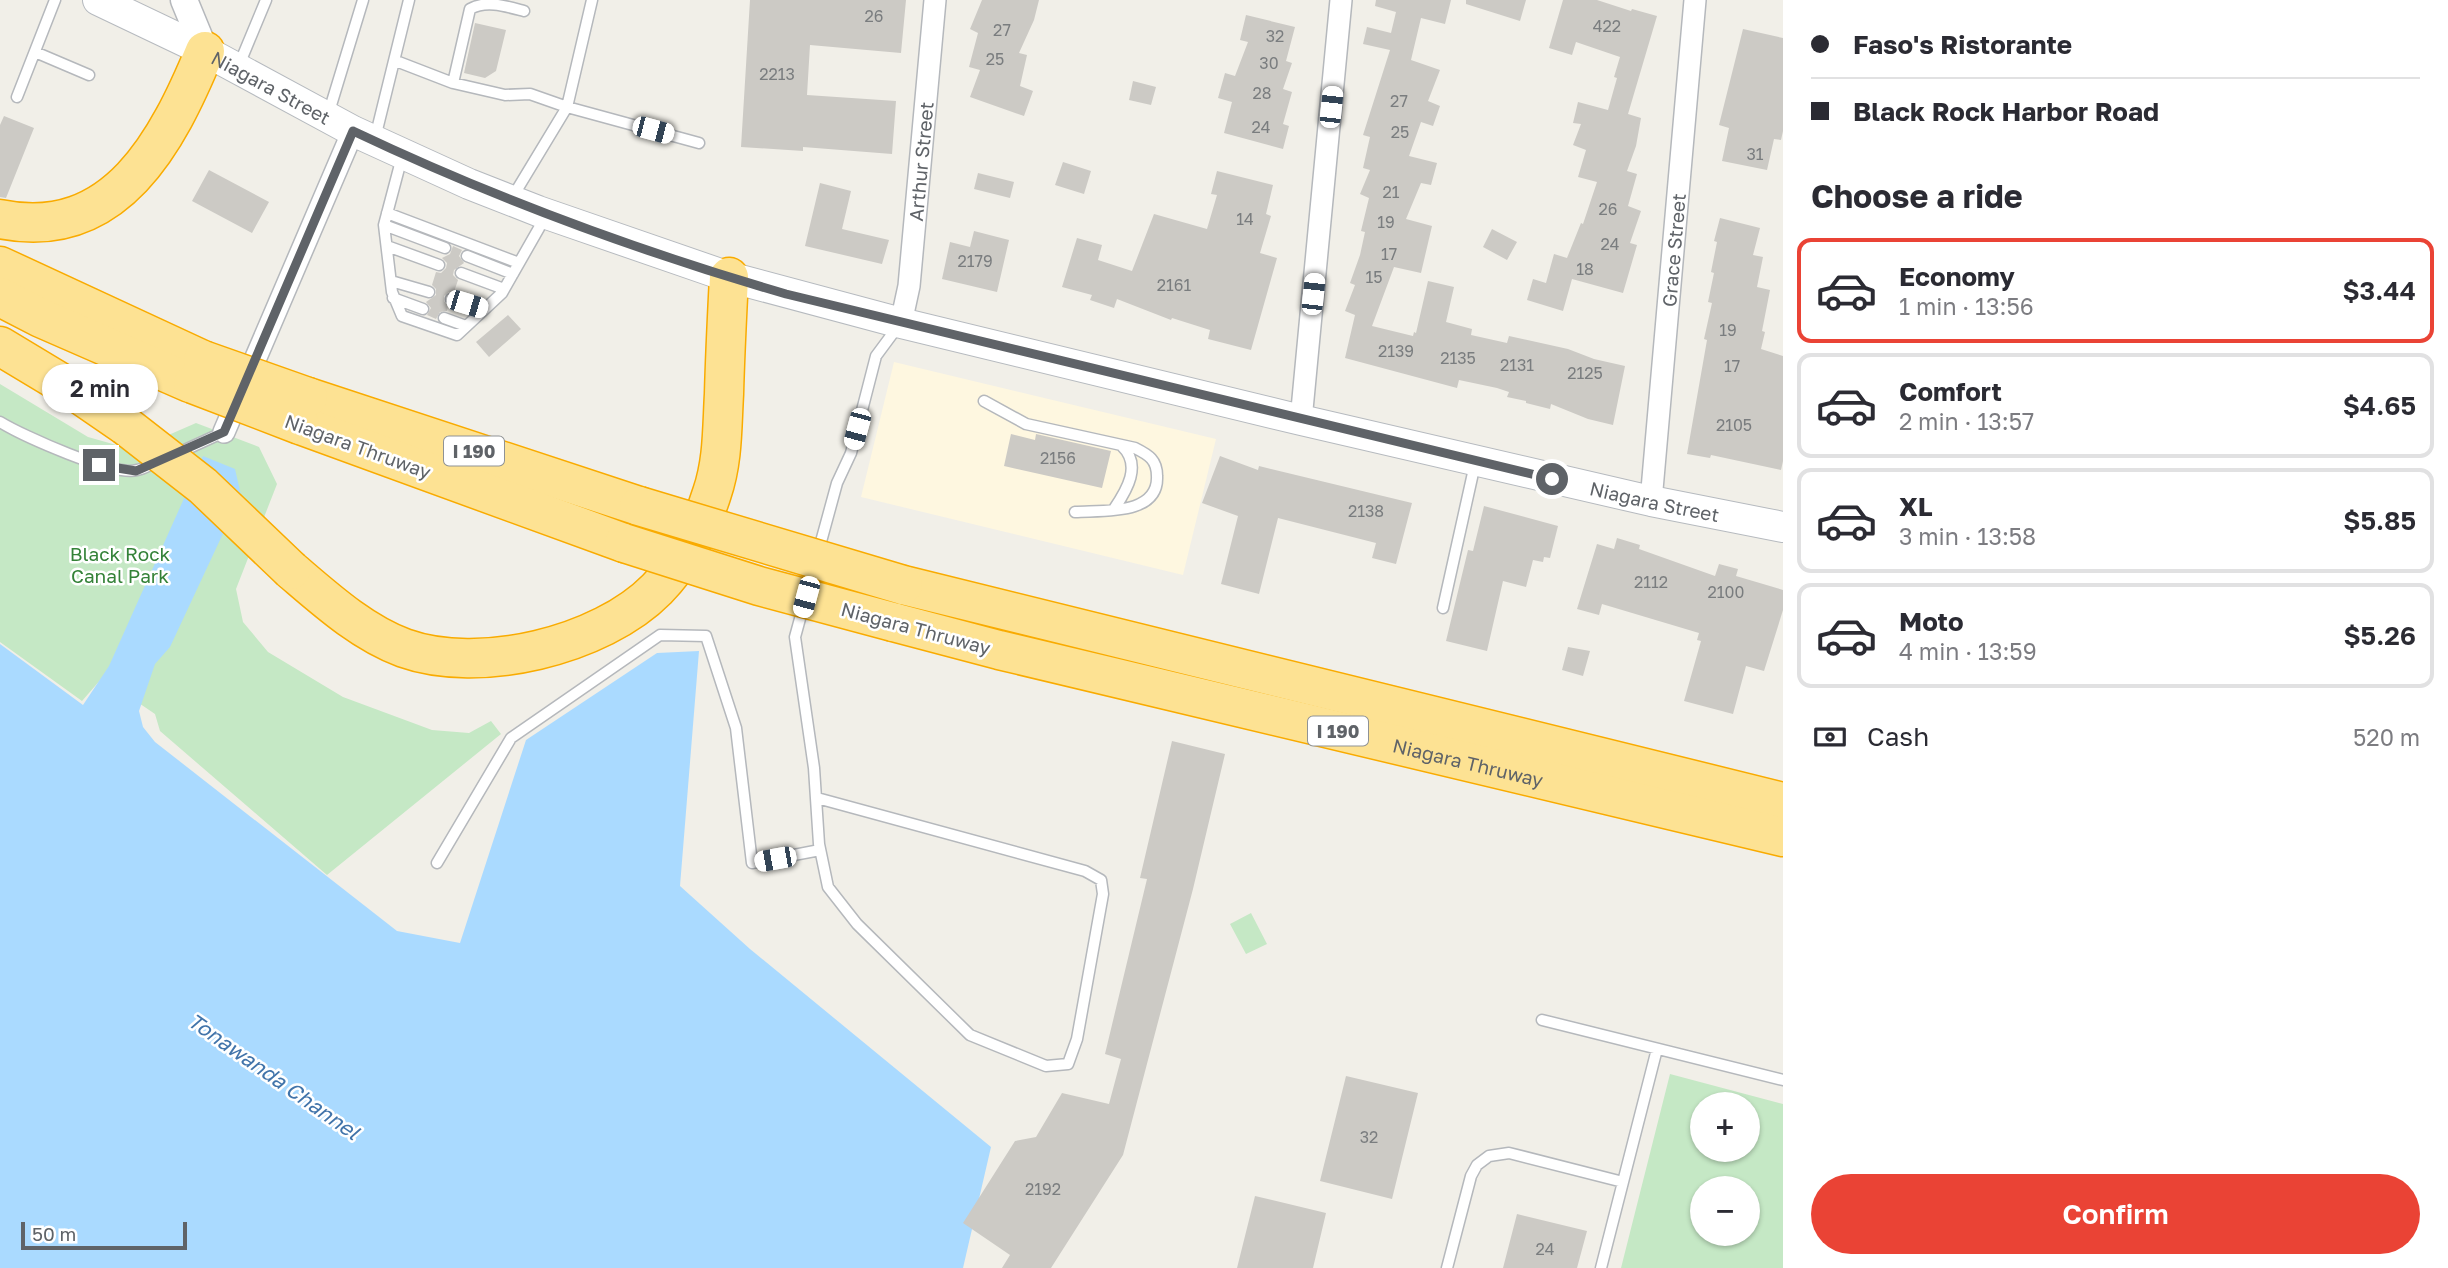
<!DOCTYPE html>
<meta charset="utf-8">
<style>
body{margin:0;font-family:"Golos Text",sans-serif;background:#f7f7f7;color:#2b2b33;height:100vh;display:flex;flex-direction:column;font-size:26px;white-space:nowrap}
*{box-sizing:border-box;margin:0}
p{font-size:23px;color:#7c7c81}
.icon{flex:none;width:38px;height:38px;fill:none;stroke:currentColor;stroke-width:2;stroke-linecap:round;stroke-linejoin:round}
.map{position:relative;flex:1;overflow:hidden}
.details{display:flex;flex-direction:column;background:#fff;width:665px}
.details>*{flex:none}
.guide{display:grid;align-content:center;height:154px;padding:0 28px;background:#fff}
.controls{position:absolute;left:1690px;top:1092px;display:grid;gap:14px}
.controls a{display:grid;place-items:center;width:70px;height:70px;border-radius:50%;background:#fff;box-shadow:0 2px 5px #0004;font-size:35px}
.scale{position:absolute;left:21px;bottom:18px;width:166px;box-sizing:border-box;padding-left:7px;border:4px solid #5f6368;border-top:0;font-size:19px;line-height:24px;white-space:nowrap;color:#5f6368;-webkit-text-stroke:5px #fff;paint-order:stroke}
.end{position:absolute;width:32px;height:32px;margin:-16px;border:9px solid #5f6368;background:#fff;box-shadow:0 0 0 4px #fff}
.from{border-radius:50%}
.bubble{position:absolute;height:49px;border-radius:24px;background:#fff;box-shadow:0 2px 5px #0004;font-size:23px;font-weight:600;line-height:49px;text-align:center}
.car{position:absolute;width:21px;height:42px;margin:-21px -10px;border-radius:9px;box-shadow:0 0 5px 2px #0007;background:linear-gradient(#fff 24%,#345 0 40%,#fff 0 76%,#345 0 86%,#fff 0)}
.guide b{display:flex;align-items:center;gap:24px;height:66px;font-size:26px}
.guide b+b{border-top:2px solid #e1e1e2}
.guide i{width:18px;height:18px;background:#2b2b33}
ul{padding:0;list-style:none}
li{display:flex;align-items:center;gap:21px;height:105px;margin:0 14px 10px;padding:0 14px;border:4px solid #e1e1e2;border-radius:14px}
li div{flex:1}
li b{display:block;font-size:26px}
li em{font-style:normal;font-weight:600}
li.current{border-color:#ea4335}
li>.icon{width:63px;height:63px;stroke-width:1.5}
h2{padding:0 28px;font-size:32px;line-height:84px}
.pay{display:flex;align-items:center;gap:18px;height:77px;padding:0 28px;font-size:26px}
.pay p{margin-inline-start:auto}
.action{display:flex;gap:14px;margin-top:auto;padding:14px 28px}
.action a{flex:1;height:80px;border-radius:42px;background:#ea4335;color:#fff;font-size:28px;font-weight:600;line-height:80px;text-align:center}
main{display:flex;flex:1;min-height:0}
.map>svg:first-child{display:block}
.commercial{fill:#fef7e0}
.green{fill:#c5e8c5;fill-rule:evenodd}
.water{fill:#aadaff}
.building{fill:#cccac5}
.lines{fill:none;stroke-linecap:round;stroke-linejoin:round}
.service-casing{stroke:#b5b8bc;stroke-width:13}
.minor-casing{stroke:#b5b8bc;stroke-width:24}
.tertiary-casing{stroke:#b5b8bc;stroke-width:29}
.secondary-casing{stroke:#b6babf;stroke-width:32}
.motorway-casing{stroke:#f9ab00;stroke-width:41}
.service{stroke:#fff;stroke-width:10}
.minor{stroke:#fff;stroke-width:21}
.tertiary{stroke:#fff;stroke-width:26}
.secondary{stroke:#fff;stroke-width:30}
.motorway{stroke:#fde293;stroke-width:38}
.motorway-bridge-casing{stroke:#f9ab00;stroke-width:41;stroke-linecap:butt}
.motorway-bridge{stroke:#fde293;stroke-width:38}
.route{stroke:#5f6368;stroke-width:9}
.labels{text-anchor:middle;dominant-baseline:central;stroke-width:5;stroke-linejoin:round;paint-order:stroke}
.number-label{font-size:16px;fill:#7a7d7f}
.shield{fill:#fff;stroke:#8f9295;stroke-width:2}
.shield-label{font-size:18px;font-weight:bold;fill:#5f6368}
.street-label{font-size:19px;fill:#5f6368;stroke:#fff}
.park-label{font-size:19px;fill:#348238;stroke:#fff}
.water-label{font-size:21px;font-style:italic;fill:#4174aa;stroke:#fff}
</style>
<main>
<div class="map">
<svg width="1783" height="1268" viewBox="0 0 1783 1268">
<rect width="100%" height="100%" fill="#f1efe8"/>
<path class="commercial" d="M894,362L1216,439L1183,575L861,497Z"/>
<path class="green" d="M0,384L88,437L134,450L196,423L259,447L277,484L236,589L243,622L268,652L343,697L432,730L469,733L491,721L501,734L327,875L160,731L155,714L102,678L82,701L0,642Z
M1251,913L1267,944L1246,954L1230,924Z
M1670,1074L1783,1104V1268H1621ZM1703,1104H1748V1150H1703ZM1703,1188H1748V1234H1703Z"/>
<path class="water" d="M203,456L235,469L241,495L170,647L155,664L139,711L143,727L155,742L397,931L460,943L526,740L657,653L699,651L680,886L750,949L991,1147L963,1268H0V644L83,705L109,666Z"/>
<path class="building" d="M750,0H906L901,53L810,45L807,95L896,101L892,154L803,147V151L741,147Z
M982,0H1039L1034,20L1019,53L1027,55L1020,86L1033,91L1024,116L970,97L980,70L969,67L978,33L970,29Z
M1376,0H1451L1445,24L1421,18L1411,60L1440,70L1428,101L1440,106L1433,126L1421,122L1409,156L1437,163L1431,185L1421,183L1406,219L1432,226L1421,273L1394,267L1372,326L1413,336L1414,332L1416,333L1428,281L1454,287L1446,322L1472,329L1471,335L1507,343L1509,336L1568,349L1594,359L1625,366L1613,425L1588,419L1551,404L1550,409L1526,403V401L1507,397L1509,392L1497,388L1459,380L1457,388L1345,358L1355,315L1345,311L1355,285L1350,283L1360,255L1365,232L1361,231L1369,198L1360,194L1370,170L1363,168L1370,137L1363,135L1390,50L1363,44L1367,27L1391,33L1396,12L1375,6Z
M1466,0H1526L1520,21L1466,4Z
M1563,0H1597L1631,11L1632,9L1657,16L1628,114L1641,118L1636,146L1627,171L1637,174L1628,206L1641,211L1630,243L1637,245L1623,293L1572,279L1563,311L1527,300L1533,279L1546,283L1554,254L1567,258L1581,223L1583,224L1597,182L1578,177L1586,150L1573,145L1581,124L1573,123L1578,102L1608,110L1617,78L1614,77L1620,57L1576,42L1572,55L1549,48Z
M1246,15L1295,27L1286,61L1292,63L1283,89L1292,92L1283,124L1289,126L1283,149L1224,133L1232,102L1218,98L1225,73L1235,76L1248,42L1240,40Z
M475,23L506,30L496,71L485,78L464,73Z
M1743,29L1783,38V131L1781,140L1774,139L1767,170L1722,161L1729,128L1719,125Z
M1133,81L1156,87L1151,105L1129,100Z
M4,116L34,128L6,198L0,197V125Z
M1063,162L1091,171L1084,194L1055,185Z
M209,170L269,202L252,233L192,201Z
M1217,171L1273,185L1266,214L1271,216L1260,253L1277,258L1251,350L1208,339L1210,330L1172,318L1171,320L1117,299L1114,308L1090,300L1092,295L1062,287L1077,238L1102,245L1098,260L1132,271L1154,214L1207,229L1217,195L1211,194Z
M978,173L1014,182L1010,198L974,189Z
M820,183L851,191L842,229L889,240L882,264L805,246Z
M1720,218L1760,228L1753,255L1763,257L1757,287L1770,290L1762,331L1765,332L1761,349L1783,356V461L1781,470L1711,455L1710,458L1687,454L1707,340L1704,339L1712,303L1708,302L1714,273L1711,272L1717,242L1714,241Z
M1492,229L1517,242L1507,260L1483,247Z
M974,231L1009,240L997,292L942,279L950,242L970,247Z
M453,246L462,250L459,256L464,263L454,270L453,275L458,280L454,292H449L444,296V301L448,306L447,311L440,312L436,319L427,315L431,308L426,302L436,295V289L432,285L436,272L441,273L446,268L447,263L442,258L450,254Z
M508,315L521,329L489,357L476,342Z
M1011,434L1035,440L1036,434L1111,451L1102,488L1004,466Z
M1220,456L1258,470L1259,466L1412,503L1396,564L1372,558L1376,543L1278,518L1259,594L1221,584L1238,516L1202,503Z
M1484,506L1558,526L1550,558L1544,557L1543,562L1533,560L1526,587L1503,581L1487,651L1446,641L1468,550L1473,551Z
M1617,538L1640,545L1639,549L1715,576L1719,564L1738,569L1736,576L1783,590V610L1764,671L1746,666L1733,714L1684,701L1701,641L1697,640L1699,633L1602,604L1599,615L1577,609L1597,544L1614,549Z
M1568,647L1590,651L1583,676L1562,670Z
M1172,741L1225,754L1193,889L1123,1155L1051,1268H1002L1010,1255L963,1223L1015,1141L1036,1137L1062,1093L1109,1104L1121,1059L1105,1054L1147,879L1140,878Z
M1346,1076L1418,1093L1392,1199L1320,1181Z
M1255,1196L1326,1213L1313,1268H1237Z
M1517,1214L1587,1231L1577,1268H1503Z"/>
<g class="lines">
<g class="service-casing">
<path id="service" d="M35,52L89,75
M396,61L453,83L505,95L530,94L567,107L592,0
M239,65L266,0
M453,83L470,9C486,0 505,6 524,11
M17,97L55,0
M328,115L363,0
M375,138L409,0
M402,157L384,225L392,292L402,316L457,335L502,293L539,228L543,215
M512,198L567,107L699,143
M387,213L519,263
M384,225L445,248
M387,246L439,265
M467,256L513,274
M461,273L504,289
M391,281L429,292
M393,298L423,309
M451,299L484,309
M444,318L466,326
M984,401L1026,424L1135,448C1149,455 1157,460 1157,476C1159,516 1102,510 1075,512
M0,422C23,436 114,477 137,470C144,469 151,464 157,462
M176,454L224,432
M1114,509C1127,490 1142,465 1122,446
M1443,608L1475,464
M817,798L1085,871L1101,880L1103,894L1077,1039L1068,1064L1046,1066L970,1035L857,924L828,887L819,844L814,768L795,637L837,483L851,453L876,356L899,325
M437,863L511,738L660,635L706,636L736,728L752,863L820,850
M1542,1020L1783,1080
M1447,1268L1471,1176L1477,1165L1489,1156L1509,1153L1623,1182
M1601,1268L1657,1049"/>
</g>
<g class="minor-casing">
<g id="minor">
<path id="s1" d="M901,323L909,286L935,0"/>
<path d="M1301,420L1341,0"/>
<path d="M224,432L353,131"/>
<path id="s2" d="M1651,501L1695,0"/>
</g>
</g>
<g class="tertiary-casing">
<path id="tertiary" d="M184,0L205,51"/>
</g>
<g class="secondary-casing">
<g id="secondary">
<path id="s3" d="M98,0L205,51L353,131L469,184L538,211L729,277L901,323L1301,420L1651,501L1783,527"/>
</g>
</g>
<g class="motorway-casing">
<g id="motorway">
<path d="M0,219C116,243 168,140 205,51"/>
<path d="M0,266L203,360"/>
<path d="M0,297L41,318L190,383"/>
<path d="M0,346L78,393L126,426"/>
<path d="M308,397L639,506"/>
<path d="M300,425L624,543"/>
<path d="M291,570C325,599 361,632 404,648C479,675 601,646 657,589C682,563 701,528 712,493C723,461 722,428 724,394C725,355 727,316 729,277"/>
<path d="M903,585L1783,802"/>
<path id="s4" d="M893,622L999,650L1783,837"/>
</g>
</g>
<use href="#service" class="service"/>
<use href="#minor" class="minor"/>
<use href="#tertiary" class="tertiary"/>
<use href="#secondary" class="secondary"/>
<use href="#motorway" class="motorway"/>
<g class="motorway-bridge-casing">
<path id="motorway-bridge" d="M203,360L308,397
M193,384L300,425
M126,426L203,486L291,570
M639,506L903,585
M624,543L759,586L893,622"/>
</g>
<use href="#motorway-bridge" class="motorway-bridge"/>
</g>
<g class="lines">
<path class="route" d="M99,465L136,471L224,432L353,131C492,197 638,251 786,294L1552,479"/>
</g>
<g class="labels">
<g class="number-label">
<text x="874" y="16">26</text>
<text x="1607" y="26">422</text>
<text x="1002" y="30">27</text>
<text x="1275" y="36">32</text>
<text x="995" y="59">25</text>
<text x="1269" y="63">30</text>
<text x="777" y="74">2213</text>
<text x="1262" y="93">28</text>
<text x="1399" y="101">27</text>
<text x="1261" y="127">24</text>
<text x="1400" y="132">25</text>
<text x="1755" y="154">31</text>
<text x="1391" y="192">21</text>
<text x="1608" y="209">26</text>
<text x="1245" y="219">14</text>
<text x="1386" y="222">19</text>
<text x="1610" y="244">24</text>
<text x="1389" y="254">17</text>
<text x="975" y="261">2179</text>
<text x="1585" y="269">18</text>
<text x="1374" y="277">15</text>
<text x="1174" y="285">2161</text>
<text x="1728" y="330">19</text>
<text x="1396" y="351">2139</text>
<text x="1458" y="358">2135</text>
<text x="1517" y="365">2131</text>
<text x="1732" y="366">17</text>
<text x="1585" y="373">2125</text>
<text x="1734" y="425">2105</text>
<text x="1058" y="458">2156</text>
<text x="1366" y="511">2138</text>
<text x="1651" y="582">2112</text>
<text x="1726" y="592">2100</text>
<text x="1369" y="1137">32</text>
<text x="1043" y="1189">2192</text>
<text x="1545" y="1249">24</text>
</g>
<g class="shield">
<rect x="444" y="436.5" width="60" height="29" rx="5"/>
<rect x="1308" y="716.5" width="60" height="29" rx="5"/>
</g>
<g class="shield-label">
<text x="474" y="451">I 190</text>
<text x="1338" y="731">I 190</text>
</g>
<g class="street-label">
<text stroke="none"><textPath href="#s3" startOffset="194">Niagara Street</textPath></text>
<text stroke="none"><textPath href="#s1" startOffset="163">Arthur Street</textPath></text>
<text stroke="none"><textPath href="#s2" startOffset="252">Grace Street</textPath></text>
<text transform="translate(358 446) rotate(20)">Niagara Thruway</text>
<text stroke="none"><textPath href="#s3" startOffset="1643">Niagara Street</textPath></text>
<text transform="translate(916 628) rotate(15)">Niagara Thruway</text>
<text stroke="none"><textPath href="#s4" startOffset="592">Niagara Thruway</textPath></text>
</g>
<g class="park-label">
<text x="120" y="553">Black Rock<tspan x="120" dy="22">Canal Park</tspan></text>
</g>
<g class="water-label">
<text transform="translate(274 1076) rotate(35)">Tonawanda Channel</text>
</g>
</g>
</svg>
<div class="controls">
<a>+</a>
<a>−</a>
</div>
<div class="scale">50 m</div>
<i class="end from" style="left:1552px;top:479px"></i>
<i class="end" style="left:99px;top:465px"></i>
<div class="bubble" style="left:42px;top:364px;width:116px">2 min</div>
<i class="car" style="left:1331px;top:107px;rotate:6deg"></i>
<i class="car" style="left:653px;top:130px;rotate:105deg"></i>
<i class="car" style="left:1313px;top:294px;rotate:6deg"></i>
<i class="car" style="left:467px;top:304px;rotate:107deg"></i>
<i class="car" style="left:857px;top:429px;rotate:195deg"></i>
<i class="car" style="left:806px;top:597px;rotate:195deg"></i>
<i class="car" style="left:775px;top:859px;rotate:260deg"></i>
</div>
<section class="details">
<div class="guide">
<b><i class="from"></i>Faso's Ristorante</b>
<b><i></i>Black Rock Harbor Road</b>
</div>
<h2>Choose a ride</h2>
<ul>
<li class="current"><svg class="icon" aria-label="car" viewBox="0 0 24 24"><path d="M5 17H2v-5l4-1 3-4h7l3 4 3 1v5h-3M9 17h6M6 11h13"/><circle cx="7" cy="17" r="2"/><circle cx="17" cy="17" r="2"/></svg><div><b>Economy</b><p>1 min · 13:56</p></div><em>$3.44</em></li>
<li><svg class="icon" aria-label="car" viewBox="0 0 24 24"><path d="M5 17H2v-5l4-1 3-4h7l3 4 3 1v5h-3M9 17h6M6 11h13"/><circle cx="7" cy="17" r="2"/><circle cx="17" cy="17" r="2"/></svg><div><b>Comfort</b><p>2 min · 13:57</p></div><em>$4.65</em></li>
<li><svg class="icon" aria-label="car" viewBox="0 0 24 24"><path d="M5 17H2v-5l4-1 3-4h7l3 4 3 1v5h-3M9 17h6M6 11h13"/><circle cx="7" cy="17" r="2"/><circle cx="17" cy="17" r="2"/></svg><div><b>XL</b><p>3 min · 13:58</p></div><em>$5.85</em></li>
<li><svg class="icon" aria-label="car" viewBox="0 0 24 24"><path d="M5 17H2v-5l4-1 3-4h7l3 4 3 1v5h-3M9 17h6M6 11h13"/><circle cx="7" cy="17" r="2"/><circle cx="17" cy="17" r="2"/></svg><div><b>Moto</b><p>4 min · 13:59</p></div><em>$5.26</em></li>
</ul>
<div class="pay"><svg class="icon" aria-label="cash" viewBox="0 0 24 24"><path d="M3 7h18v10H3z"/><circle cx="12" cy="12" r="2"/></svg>Cash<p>520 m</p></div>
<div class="action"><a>Confirm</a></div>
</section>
</main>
